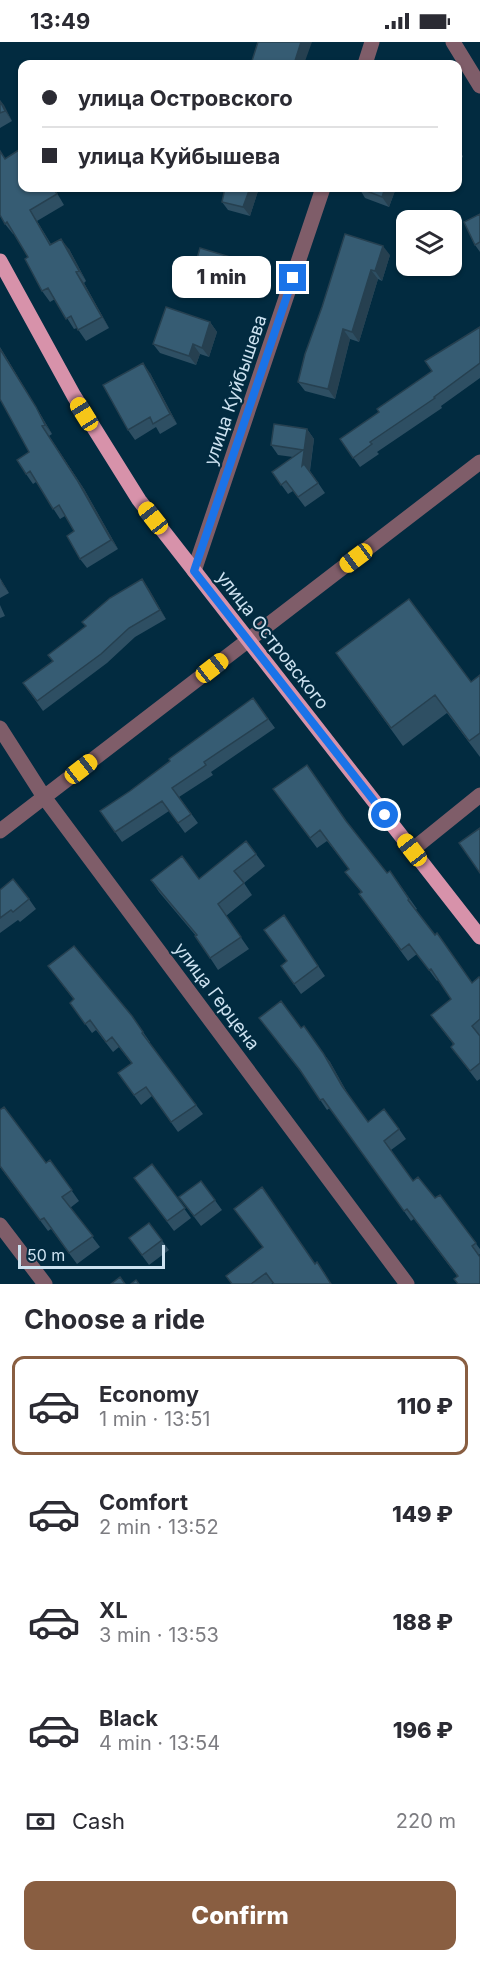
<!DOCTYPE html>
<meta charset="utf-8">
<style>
body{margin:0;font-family:Inter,sans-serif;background:#f7f7f7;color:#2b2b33;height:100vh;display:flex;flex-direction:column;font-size:22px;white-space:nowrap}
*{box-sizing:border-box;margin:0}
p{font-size:20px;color:#7c7c81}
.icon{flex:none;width:33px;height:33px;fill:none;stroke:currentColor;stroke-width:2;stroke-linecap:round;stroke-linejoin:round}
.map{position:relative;height:1242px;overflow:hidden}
.drawer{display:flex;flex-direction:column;background:#fff;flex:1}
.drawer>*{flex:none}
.guide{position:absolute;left:18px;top:18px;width:444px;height:132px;border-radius:12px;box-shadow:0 2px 4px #0004;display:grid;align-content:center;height:132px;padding:0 24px;background:#fff}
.fabs{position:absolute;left:396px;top:168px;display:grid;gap:12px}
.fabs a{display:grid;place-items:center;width:66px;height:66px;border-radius:12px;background:#fff;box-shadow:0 2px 4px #0004;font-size:30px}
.scale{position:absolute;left:18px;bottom:15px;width:147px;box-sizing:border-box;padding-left:6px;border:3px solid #cde2f0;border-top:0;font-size:16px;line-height:21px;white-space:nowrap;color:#cde2f0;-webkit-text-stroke:4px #022b40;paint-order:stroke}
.end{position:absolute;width:27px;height:27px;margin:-14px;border:8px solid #1a73e8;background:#fff;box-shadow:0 0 0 3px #fff}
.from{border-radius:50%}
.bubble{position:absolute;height:42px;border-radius:12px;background:#fff;box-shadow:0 2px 4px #0004;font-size:20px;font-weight:800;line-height:42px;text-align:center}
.car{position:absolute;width:18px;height:36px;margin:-18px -9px;border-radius:8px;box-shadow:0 0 4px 2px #0007;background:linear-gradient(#f5c518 24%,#345 0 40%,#f5c518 0 76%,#345 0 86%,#f5c518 0)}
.guide b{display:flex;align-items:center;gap:21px;height:57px;font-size:22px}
.guide b+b{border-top:2px solid #e1e1e2}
.guide i{width:15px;height:15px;background:#2b2b33}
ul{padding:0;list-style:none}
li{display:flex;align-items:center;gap:18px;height:99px;margin:0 12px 9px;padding:0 12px;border:3px solid transparent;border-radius:12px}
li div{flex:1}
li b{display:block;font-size:22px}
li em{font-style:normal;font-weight:800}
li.selected{border-color:#895e41}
li>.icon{width:54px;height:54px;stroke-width:1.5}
h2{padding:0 24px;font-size:27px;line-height:72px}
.pay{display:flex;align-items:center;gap:15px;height:66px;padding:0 24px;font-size:22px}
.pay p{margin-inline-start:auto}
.button{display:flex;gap:12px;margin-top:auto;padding:12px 24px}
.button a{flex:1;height:69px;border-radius:12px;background:#895e41;color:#fff;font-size:24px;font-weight:800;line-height:69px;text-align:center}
.status{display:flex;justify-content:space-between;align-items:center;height:42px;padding:0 30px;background:#fff;direction:ltr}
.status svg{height:16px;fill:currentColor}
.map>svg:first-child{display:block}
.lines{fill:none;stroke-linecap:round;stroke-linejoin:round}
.minor{stroke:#7f5d69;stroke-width:15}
.major{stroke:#d792aa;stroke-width:15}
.wall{fill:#2e4f63}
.shaded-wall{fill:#264050}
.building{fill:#365c73;stroke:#264050;stroke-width:1.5}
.route{stroke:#1a73e8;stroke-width:8}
.labels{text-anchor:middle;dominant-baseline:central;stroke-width:4.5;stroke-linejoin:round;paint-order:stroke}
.street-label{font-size:18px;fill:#cde2f0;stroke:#022b40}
</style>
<div class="status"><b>13:49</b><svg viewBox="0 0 49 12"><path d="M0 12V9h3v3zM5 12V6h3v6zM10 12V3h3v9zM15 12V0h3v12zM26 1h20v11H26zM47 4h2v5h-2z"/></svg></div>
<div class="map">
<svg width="480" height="1242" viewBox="0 0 480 1242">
<rect width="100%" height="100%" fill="#022b40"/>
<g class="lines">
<path class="minor" d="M453,0L480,44
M365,22L372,0
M194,529L323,146
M0,686L44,755L407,1242
M0,789L480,420
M412,808L480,753
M0,1183L45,1242"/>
<path class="major" d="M0,219L74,354L139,458L480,895"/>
</g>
<path class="wall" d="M0,58L12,79L0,86Z
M458,103L463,115L458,118Z
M6,116L54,146L64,163L37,179L51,202L69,207L86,239L84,241L109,286L86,299L77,286L74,287L55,257L50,260L42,249L28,215L14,192H13L5,182Z
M259,146L250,174L228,168L222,160Z
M359,146H396L389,165L365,156Z
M480,172V210L475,203Z
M390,213L382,239L378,237L359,300L350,297L335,357L305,349L298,340L322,265Z
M237,225L230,245L201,237L194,227Z
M210,280L217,290L209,315L200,312L196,323L160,311L153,302Z
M480,285V336L441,364L442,366L377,410L379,412L360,425L340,397L379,370L432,329Z
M0,305L42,375L52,392L49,394L84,447L118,507L87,526L80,517L74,489L65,474L60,477L36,440L33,442L26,432L29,410L0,357Z
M150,331L177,382L160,392L156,385L135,398L128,388Z
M307,387L314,397L310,429L325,451L305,465L293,449L288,452L272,430L293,415L278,413L271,403Z
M0,536L9,551L0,556Z
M142,537L166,577L135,595L107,621L43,669L23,641L53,619L86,585L82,580Z
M0,563L5,574L0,576Z
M336,611L471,640L480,633V715L447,671L403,704Z
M253,656L275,686L211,730L213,733L179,755L198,781L185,791L169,769L122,800L100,769L130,749Z
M273,747L347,781L387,831L390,829L417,867L415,868L472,941L480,937V1037L477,1039L451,1005L453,1002L431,973L451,957L438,938L437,939L417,912L408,919L359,852L361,850L345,830L349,827L327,799L317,806Z
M256,812L265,824L244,841L252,853L226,874L249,907L218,928L196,894L159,850L151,838L199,837Z
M0,848L29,857L36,867L20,880L18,878L0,891Z
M284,873L325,934L301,952L281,924L287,919Z
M48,924L132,974L150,1000L149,1001L203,1072L178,1090L152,1054L141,1063L118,1031L132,1022L119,1005L113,1010L96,988L92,991L70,961L74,958Z
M259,976L301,986L323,1011L330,1020L348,1052L368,1080L399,1087L406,1097L391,1108L413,1139L435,1156L440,1153L480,1207V1212L457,1234L414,1177L411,1179L330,1066L327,1068L304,1034Z
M50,1118L79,1159L70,1166L100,1205L77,1222L51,1187L48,1189L0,1125L46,1121Z
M152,1122L191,1176L174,1189L134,1136Z
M201,1139L222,1168L201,1184L179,1155Z
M234,1167L315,1222L324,1230L331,1242L273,1241L271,1242H231L263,1205Z
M149,1181L169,1208L149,1223L129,1196Z"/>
<path class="shaded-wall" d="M301,0H312L304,22H294Z
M0,58L4,63L12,79L5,69Z
M458,103L463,115L458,108Z
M250,146H259L250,174L243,165Z
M385,146H396L389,165L382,155Z
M30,168L37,179L57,214L50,203Z
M61,197L69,207L86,239L79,229Z
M383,204L390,213L382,239L375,229Z
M230,215L237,225L230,245L224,236Z
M371,228L378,237L359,300L352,290Z
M76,230L84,241L109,286L102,275Z
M210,280L217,290L209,315L202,306Z
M343,287L350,297L335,357L328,347Z
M193,302L200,312L196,323L189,314Z
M0,305L42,375L52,392L45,383Z
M143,321L150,331L177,382L170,372Z
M307,387L314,397L309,433L302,424Z
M49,394L84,447L118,507L111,498Z
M0,536L9,551L2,542Z
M142,537L149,547L166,577L160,568Z
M323,1011L330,1020L349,1054L342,1044Z"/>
<path class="building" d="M258,0H301L294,22H251Z
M0,59L5,69L0,71Z
M22,106V146H53L57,152L30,168L50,203L61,197L79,229L76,230L102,275L78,288L71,274L66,277L48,246L42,249L25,217L28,215L7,180L5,182L0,173V109L5,117Z
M225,146H250L243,165L222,160Z
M359,146H385L382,155Z
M480,172V200L475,203L464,180Z
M345,192L383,204L375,229L371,228L352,290L343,287L328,347L298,340L305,312L322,265Z
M200,206L230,215L224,236L194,227Z
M166,265L210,280L202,306L193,302L189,314L153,302Z
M480,285V321L434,355L435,356L370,400L372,402L353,416L340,397L379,370L377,367L432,329L425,319Z
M0,307L36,365L45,383L42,384L77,438L111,498L80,517L67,494L74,489L59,463L53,467L30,429L26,432L17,418L29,410L0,357Z
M143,321L170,372L153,382L150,375L128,388L103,343Z
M274,382L307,387L302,424L304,422L318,441L298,455L286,439L281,443L272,430L303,408L271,403Z
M142,537L160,568L129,586L101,612L37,659L23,641L53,619L48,613L86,584L82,580L110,556Z
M409,557L471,640L480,633V691L469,699L435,653L391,686L336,611Z
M253,656L268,677L204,720L206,723L172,746L191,772L178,781L162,759L115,790L100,769L130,749L170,719L169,717Z
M307,723L346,779L387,831L390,829L409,857L408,858L435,893L437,891L472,941L479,935L480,937V977L472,984L480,994V1021L470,1029L451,1005L454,1002L431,973L451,957L431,927L429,928L409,902L401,908L359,852L362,850L345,830L349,827L320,788L310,796L273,747Z
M480,786V831L459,801Z
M246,799L256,812L234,829L244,841L218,862L241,895L210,916L195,894L197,893L151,838L182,814L199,837Z
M13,837L29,857L13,870L11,868L0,876V848Z
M284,873L318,924L294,942L281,924L287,919L264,888Z
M74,904L132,974L143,990L142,991L196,1063L171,1080L146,1045L134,1053L118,1031L132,1021L112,995L106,1000L90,978L85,982L70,961L74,957L48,924Z
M281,959L301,986L304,984L323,1011L342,1044L368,1080L384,1067L399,1087L384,1099L413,1139L418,1135L435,1156L440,1153L476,1201L472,1204L480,1215V1242H458L454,1237L458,1234L407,1167L404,1169L323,1057L320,1058L300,1028L259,976Z
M4,1065L46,1121L50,1118L72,1148L62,1155L93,1194L69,1211L44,1176L40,1178L0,1124V1068Z
M152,1122L185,1166L167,1179L134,1136Z
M201,1139L215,1158L194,1174L179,1155Z
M262,1145L315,1222L317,1220L331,1242H274L266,1231L251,1242H232L226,1234L263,1205L234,1167Z
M149,1181L162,1198L142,1213L129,1196Z
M120,1235L125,1242H111Z
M136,1238L139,1242H131Z"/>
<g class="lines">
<path class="route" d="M293,236L194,529L385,773"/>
</g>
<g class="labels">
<g class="street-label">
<text transform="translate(235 348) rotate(-71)">улица Куйбышева</text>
<text transform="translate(273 598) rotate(52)">улица Островского</text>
<text transform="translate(217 954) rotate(53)">улица Герцена</text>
</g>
</g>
</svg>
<div class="fabs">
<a><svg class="icon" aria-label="layers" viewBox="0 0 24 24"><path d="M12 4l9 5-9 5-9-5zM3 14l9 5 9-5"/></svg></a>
</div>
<div class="scale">50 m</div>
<i class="end from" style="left:385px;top:773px"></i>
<i class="end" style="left:293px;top:236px"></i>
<div class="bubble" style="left:172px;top:214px;width:99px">1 min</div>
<i class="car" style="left:84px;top:372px;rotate:328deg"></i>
<i class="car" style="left:153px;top:476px;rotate:322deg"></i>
<i class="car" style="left:356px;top:516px;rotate:233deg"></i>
<i class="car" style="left:212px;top:626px;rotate:52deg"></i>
<i class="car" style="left:81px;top:727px;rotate:52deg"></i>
<i class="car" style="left:412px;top:808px;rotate:322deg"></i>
<div class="guide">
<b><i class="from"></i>улица Островского</b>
<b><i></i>улица Куйбышева</b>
</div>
</div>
<section class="drawer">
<h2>Choose a ride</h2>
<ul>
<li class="selected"><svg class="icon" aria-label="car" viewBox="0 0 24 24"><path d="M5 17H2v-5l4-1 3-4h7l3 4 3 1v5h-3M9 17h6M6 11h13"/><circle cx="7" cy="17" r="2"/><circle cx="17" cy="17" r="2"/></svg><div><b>Economy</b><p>1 min · 13:51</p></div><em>110 ₽</em></li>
<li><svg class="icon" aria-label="car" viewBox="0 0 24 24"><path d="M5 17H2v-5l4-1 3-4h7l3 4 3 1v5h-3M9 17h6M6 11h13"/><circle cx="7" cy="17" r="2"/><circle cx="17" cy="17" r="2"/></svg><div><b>Comfort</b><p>2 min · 13:52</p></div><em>149 ₽</em></li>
<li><svg class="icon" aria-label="car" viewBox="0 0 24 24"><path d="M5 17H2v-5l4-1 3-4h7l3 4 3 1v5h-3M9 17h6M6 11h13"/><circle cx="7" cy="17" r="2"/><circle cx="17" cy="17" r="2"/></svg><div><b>XL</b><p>3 min · 13:53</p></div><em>188 ₽</em></li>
<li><svg class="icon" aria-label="car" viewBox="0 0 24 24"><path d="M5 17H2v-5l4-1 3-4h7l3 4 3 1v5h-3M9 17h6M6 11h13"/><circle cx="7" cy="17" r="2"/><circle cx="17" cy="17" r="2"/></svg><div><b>Black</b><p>4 min · 13:54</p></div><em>196 ₽</em></li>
</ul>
<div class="pay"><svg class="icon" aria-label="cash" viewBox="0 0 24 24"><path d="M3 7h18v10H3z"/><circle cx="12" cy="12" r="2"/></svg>Cash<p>220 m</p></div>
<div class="button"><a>Confirm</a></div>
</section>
